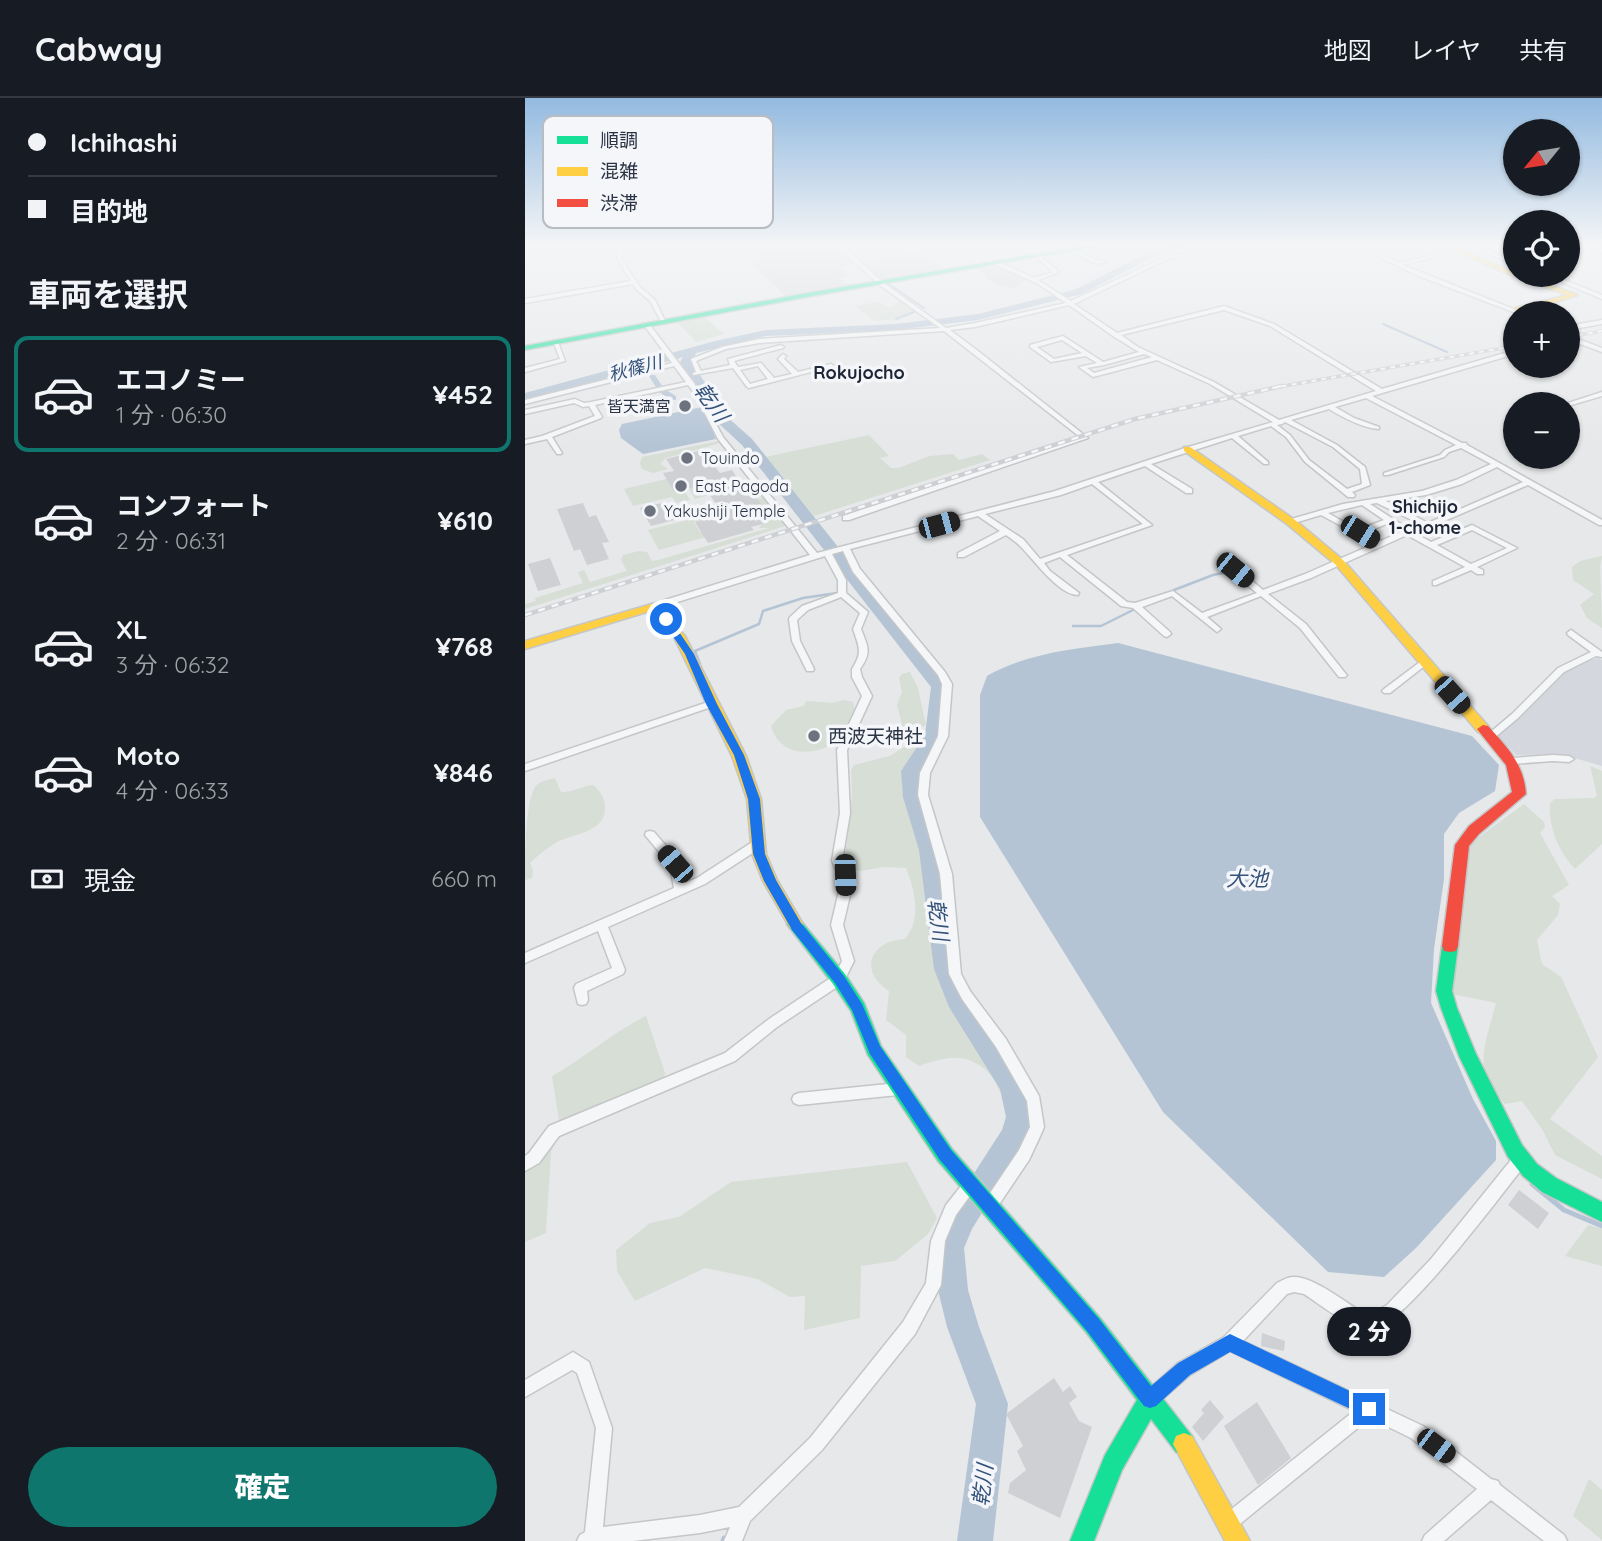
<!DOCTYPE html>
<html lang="ja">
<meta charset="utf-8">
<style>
body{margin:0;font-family:Quicksand,"Noto Sans JP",sans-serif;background:#242831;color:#f1f3f6;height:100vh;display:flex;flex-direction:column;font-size:26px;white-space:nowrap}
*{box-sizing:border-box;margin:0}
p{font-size:23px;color:#9ea1a6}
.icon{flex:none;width:38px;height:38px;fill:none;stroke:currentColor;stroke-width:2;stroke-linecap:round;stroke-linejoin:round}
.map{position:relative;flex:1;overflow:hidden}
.panel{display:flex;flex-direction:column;background:#171b24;width:525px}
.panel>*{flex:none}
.guide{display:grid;align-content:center;height:154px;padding:0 28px;background:#171b24}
.needle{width:46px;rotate:240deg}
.controls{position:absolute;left:978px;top:21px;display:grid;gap:14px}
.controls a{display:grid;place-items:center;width:77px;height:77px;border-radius:50%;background:#171b24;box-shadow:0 2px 5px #0004;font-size:35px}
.end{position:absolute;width:32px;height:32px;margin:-16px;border:9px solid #1a73e8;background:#fff;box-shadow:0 0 0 4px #fff}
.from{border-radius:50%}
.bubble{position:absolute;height:49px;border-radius:24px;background:#171b24;box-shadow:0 2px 5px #0004;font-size:23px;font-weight:800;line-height:49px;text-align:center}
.car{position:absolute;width:21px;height:42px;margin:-21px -10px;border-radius:9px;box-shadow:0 0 5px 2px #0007;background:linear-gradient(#222 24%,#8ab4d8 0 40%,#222 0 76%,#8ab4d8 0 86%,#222 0)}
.guide b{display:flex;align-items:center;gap:24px;height:66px;font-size:26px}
.guide b+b{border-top:2px solid #363941}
.guide i{width:18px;height:18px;background:#f1f3f6}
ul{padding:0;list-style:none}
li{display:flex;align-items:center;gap:21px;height:116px;margin:0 14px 10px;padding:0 14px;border:4px solid transparent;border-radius:14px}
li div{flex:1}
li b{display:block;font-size:26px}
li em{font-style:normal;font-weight:800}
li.active{border-color:#0f766e}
li>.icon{width:63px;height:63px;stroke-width:1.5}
h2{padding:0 28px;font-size:32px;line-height:84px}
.pay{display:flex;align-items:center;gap:18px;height:77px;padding:0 28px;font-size:26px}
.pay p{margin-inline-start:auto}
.cta{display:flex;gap:14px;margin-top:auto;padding:14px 28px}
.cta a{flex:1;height:80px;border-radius:42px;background:#0f766e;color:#fff;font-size:28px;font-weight:800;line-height:80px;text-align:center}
header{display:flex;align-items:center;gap:42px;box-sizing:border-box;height:98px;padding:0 35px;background:#171b24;border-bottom:2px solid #363941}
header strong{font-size:33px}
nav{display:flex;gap:38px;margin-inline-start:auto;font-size:24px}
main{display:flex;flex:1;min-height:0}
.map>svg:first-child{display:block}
.built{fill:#d4d7dd}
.green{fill:#d6ded6}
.water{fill:#b4c4d5}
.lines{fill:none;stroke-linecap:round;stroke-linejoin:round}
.stream-far2{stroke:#b4c4d5;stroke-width:2}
.stream-far1{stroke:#b4c4d5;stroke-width:2.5}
.stream{stroke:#b4c4d5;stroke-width:5}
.canal{fill:#b4c4d5;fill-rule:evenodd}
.river{fill:#b4c4d5;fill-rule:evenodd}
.building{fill:#ced0d3}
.street-casing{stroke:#c4c6c8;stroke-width:3}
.fast-casing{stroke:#c4c6c8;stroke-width:3}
.slow-casing{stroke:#c4c6c8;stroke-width:3}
.jam-casing{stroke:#c4c6c8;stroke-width:3}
.street{fill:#f5f6f7;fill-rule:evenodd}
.fast{fill:#16e098;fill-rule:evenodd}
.slow{fill:#ffcf43;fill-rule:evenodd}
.jam{fill:#f24e42;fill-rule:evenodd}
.rail-far1-casing{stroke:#cecfd2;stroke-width:3.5}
.rail-casing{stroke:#cecfd2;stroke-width:4.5}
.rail-far1{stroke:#f4f6f9;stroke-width:2;stroke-dasharray:5;stroke-linecap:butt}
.rail{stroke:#f4f6f9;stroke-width:2.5;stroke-dasharray:7;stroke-linecap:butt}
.route{fill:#1a73e8}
.poi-dot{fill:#6c737f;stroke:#f4f6f9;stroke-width:2.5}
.labels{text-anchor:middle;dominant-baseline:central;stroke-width:7;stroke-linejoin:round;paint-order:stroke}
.far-poi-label{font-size:16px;fill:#2b3445;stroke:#f4f6f9;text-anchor:start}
.far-water-label{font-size:18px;font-style:italic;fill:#34527a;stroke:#f4f6f9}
.far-neighbourhood-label{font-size:18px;font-weight:bold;fill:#1d2536;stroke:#f4f6f9}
.poi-label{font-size:19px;fill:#2b3445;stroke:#f4f6f9;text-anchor:start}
.water-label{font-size:21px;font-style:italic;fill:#34527a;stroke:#f4f6f9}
.key{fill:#f4f6f9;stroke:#b8bcc3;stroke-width:2}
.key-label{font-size:19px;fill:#2b3445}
</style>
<header>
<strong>Cabway</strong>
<nav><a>地図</a><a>レイヤ</a><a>共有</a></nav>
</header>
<main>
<section class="panel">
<div class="guide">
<b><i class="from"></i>Ichihashi</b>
<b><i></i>目的地</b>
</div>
<h2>車両を選択</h2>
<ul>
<li class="active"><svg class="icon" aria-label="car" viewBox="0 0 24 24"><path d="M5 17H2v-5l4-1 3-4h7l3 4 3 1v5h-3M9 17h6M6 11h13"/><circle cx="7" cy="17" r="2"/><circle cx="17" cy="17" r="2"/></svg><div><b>エコノミー</b><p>1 分 · 06:30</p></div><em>¥452</em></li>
<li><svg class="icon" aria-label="car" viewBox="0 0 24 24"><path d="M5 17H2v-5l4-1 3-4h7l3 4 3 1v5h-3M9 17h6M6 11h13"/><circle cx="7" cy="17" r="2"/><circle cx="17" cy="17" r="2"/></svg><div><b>コンフォート</b><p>2 分 · 06:31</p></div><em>¥610</em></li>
<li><svg class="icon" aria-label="car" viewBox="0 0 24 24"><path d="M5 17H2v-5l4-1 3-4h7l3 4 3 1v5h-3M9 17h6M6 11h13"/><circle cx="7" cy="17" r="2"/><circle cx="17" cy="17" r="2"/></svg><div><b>XL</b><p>3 分 · 06:32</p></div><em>¥768</em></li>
<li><svg class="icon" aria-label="car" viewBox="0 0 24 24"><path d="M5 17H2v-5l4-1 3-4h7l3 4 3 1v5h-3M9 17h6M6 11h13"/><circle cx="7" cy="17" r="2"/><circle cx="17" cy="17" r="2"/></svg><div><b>Moto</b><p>4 分 · 06:33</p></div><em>¥846</em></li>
</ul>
<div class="pay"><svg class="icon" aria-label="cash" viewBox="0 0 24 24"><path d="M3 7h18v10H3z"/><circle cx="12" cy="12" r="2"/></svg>現金<p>660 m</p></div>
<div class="cta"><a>確定</a></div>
</section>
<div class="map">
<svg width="1077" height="1443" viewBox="0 0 1077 1443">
<rect width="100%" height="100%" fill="#e6e8ea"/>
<path class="built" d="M249,147L256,152L290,147H316L319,155L332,165L314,169L324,178L314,180L323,187L260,198L227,165L240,162L226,149Z
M396,154L420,172L354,182L334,164Z
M477,168L503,180L490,190L478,188L461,181L462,179L453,171Z
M1073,560L1077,562V668L1036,656L991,657L973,638L1041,571Z"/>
<path class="green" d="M375,203L389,214L371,221L350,223L330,208L354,204L365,210Z
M179,219L199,236L171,244L152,224Z
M344,337L364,358L355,360L366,370H374L404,358L428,356L434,362L457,356L465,362L289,418L240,359Z
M193,343L195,345L141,360L135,366L143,371L128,375L117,371L115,365L117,359Z
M171,374L184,393V397L170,401L164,391L168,389L144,386L149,394L159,392L165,402L151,405L147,399L108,408L99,391Z
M240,399L260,428L0,511V506L11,503L10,500L58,485L53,474L59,472L65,484L102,473L96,462L98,457L114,453L122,454L127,463L133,462L244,430H234L241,422L238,421L226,403Z
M190,406L193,410L197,409L211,431L134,452L123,432L162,422L158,415L171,411L178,421L169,424L175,434L195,429L189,419L183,420L176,410Z
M1077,458L1075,468L1077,530L1062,520L1055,507L1069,496L1048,482L1047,469L1055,463Z
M385,574L393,590L401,627C377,639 352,649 325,648C337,629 359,636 377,626L372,607L377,594L374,580L377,576Z
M319,602L328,604C341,647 260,678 246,628L261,612L279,608L281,603L307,605Z
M396,638H403L404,642L384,672L385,697L399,748L395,756L404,778L402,803L415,847L414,857L419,876L431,903L477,975L490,1000L488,1005L481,1003C474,995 471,981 463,974C441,953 419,959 394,968L381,959V937L361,922L364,893C333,873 345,843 380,841C397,821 390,793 381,770L359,769L335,773L326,770L320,760L327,697L326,672L329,667L365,658Z
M1065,668L1077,673V746L1050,771C1034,754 1023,728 1025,705L1030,701L1069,700L1072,697Z
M30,680L36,694C47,695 57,688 68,687C76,694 80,700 80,711C79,735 49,735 32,744C22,750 13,757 5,765L8,773L7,780L0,782C0,759 0,706 10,689C15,683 22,682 30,680Z
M999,706L1019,724L1020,729L1015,735L1044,787L1027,798L1035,806L1033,817L1012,842L1017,866L1036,879L1073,959L1025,1021L1077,1058V1081L1030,1057L1017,1031L997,1003L980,1006C946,969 960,949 971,905L927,896L942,764L946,745Z
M121,918L140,975L138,982L37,1023L34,1022L27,978C60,960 88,934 121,918Z
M31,1041L26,1054L21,1135L0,1144V1072Z
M382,1064L412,1120L403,1136L370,1163L336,1168L335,1220L279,1232L280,1198L265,1199L233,1181L180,1170L110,1203L92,1173L91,1152L125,1125L154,1119L206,1084Z
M1063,1127L1077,1131V1168L1040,1158Z
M1064,1381L1077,1392V1442L1048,1418Z"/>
<path class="water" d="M177,309L191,341L118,356L96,340L94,332L97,326Z
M593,545L947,638L974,667L970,693L934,715L919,736V781L909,851L906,905L948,1001L971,1043V1062L891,1150L859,1179L803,1174L638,1014L455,719V597L462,578C503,555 547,551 593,545Z"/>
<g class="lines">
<path class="stream-far2" d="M364,186L399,210
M371,221L389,214
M858,226L922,254"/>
<path class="stream-far1" d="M649,492L688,477L709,473
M548,528H576L610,511
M175,566L170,553L234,526L238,513L278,500L312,495"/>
<path class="stream" d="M1007,1086L1039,1112L1077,1128
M198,1443L199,1440"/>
<path class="canal" d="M126,277H130L139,291L151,298V302C137,301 131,289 124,278Z"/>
<path class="river" d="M654,147H672L628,159L557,196L453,222L371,232L241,238L171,255L167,264L200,317L227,341L424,588L419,638L396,673L398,699L416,752L433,871L443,897L495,976L507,1006L509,1019L498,1048L447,1131L439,1150L443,1192L454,1229L483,1306L468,1443H432L451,1306L422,1229L413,1192L409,1150L426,1111L477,1032L481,1019L475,991L424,909L409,871L394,752L378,699L376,673L400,637L406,589L217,347L190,322L155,264L158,259L0,303V295L190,243L241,232L371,226L453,216L549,192L622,155Z"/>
</g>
<path class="building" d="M177,352L195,375L207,372L215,384L222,382L236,399L232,400L243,417L237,418L242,425L226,429L229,432L183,445L170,424L198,416L178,387L149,394L138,375L149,373L141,361Z
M141,404L153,421L126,428L115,410Z
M58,405L64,419L71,417L84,444L77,445L84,461L62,467L55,451L49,453L32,411Z
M25,460L36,487L13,493L3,466Z
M994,1092L1024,1115L1013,1131L983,1107Z
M737,1235L760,1243L759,1253L736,1248Z
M529,1280L538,1294L545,1288L552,1299L544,1305L554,1323L567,1329L535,1420L483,1395L485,1385L501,1372L492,1353L498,1348L481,1316Z
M685,1302L699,1319L678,1343L667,1329L679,1315L676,1312Z
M732,1304L766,1360L733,1387L699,1328Z"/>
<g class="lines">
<g class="street-casing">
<path id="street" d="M77,147L96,150L97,162L115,189L130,202L141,225H137L125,203L111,191L108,186L0,205V201L106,183L93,162L92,152Z
M318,147H322L321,151L360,186L421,230L450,225L541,205L515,187L472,167V165H476L509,180L528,174L511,159L515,158L534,174L513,182L546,203L640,159L707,147H718L643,161L549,206L592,235L699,208L749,226L857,291L990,252V256L847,298L937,345H941L942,347L1077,422V427H1074L1003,387L903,430L852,405L845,406L885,432L906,444L947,427L992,450L952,469L958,472V476H952L946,472L911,487H908V483L940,469L882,437L786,480L743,496L781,526L820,575L822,577L820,579H814L775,530L736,498L682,519L696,531L692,534L647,498L617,509L645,534L646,536L642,539L639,538L608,510L596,508L535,459L519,465L525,473L554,495L553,497C533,497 508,460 494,447C490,443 485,440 481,437L439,459H433V455L475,433L453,418L325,451L335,471L420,574L427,586L423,638L405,675L403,697L427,776L436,876L445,893L481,941L514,998L519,1029L517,1034L504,1062L469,1114L464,1116L459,1114L457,1109L459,1104L494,1052L505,1029L502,1003L471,949L437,901L424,876L415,776L393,697L395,675L413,638L417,586L413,577L328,474L318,453L307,456L321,482V495L343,514L336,531C343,549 347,554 335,571L337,579L347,598L322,652L325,715L317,763L325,777L326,793L318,827L329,863L318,885L252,929L210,963L34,1038L14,1065L0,1073V1058L4,1055L24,1028L200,955L244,921L310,877L317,863L306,827L314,793L313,777L307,763L315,715L312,652L337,598L327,579V571C338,554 334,549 328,531L335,515L316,499L283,512L272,522L275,543L289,571L288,573H282L267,543L264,521L265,519L277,508L313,495V482L300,458L130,511H124L123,509L124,507L285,457L193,341L170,296L163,287L70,307L77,319L76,320L27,339L37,355L36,356H32L22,341L0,346V342L17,338L70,318L64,308L58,309L49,305L0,316V312L50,301L59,305L66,304L161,284L149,268L0,306V302L147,265L119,227L124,226L169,285L198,339L292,455L530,393L660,350L748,324L685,286L632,262L568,279L554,269L572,265L561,258L526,264L505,249V247L538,238L578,264L614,254L588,238L544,207L450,229L425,232L453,253L563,340L324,422H318V418L555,339L419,233L234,245L201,251L171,263L176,273L205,267L203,261L256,247L259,249L258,250L209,263L213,269L236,265L249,280L267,276L253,261L258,256L261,258L259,261L273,274L306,266L309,268L224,290L222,289L208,270L168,277V275L171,274L166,261L197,249L234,241L415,230L356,188L316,152ZM699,212L745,228L851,293L754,322L689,284L613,249L596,237ZM537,242L557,255L529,261L512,249ZM619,256L627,259L569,275L562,270L579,267ZM233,268L243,281L225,286L215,272ZM841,300L931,347L920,352L915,357L859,375V377H863L919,359L924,354L936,350L966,366L931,382L897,393L818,406L763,422L762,424L766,426L796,417L848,445H851V441L839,435L864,425L876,434L780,476L738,492L713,471H707V475L732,495L677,515L648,493L610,505L602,504L542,457L627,427L573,384L620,368L661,395H667V391L626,366L707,340L739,366H743V364L713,338L746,328L761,339L780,364L823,399H829L830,397L827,394L845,387L840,369L812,347L766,322L804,311C819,320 837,330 854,331V329L829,320L810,309ZM760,324L808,349L835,371L837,386L822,391L784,362L765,337L752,327L757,326ZM972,369L998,384L903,425L861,403L901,397L937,386ZM567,386L618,426L515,461L498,441L460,416L536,397ZM837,407L859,422L833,432L803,415ZM947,432L982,450L946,466L912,447Z
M829,147H835L874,165L934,151V153L878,167L996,214L991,215L896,179Z
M942,147H949L990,164V167Z
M1057,147H1064L1077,151V154Z
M548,152L575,163L581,164L572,166L546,154Z
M1020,177H1026L1077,197V201Z
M1077,222V226L1043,232V228Z
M1043,241H1053L1077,250V254L1050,244L1043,245Z
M28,243L33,244L40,263L0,274V270L35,261Z
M1077,294V298L1043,308V306H1040Z
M1046,532L1077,554V559L1071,558L1039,574L993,620L968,641H962L960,639L962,637L987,616L1033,570L1066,554L1043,537L1042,535Z
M899,561L902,562V566L865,595H859L857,593L859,591Z
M186,603L191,606L189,608L0,673V666Z
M1028,657L1044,658L1049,661L1044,664L1028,663L987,666L982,663L987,660Z
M125,733L129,734L154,763L160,785L172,780L229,743H237L238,746L237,749L180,786L83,829L100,872L98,876L62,893L63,902L61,906L57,907L53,906L49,890L51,886L87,870L73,833L0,865V855L149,790L145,767L120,737L121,734Z
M373,985L378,987L380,991L378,995L373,997L274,1007L269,1005L267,1001L269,997L274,995Z
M995,1055L1000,1057L1002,1062L1000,1067C976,1097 881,1225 849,1231C829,1234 796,1207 779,1196L769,1194L762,1196L718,1243L898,1328L966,1381L973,1383L975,1387L1039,1437L1042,1443H1019L966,1402L919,1443H897L900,1437L952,1391L886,1340L845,1320L710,1430L704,1433L698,1430L695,1424L698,1418L829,1313L705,1253L665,1277L631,1307L625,1309L619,1307L617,1301L619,1295L653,1265L699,1239L752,1185C756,1183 763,1179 768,1179C786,1177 822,1205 838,1215H848L862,1207L906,1161L990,1057Z
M445,1081L450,1083L452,1088L431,1117L420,1143L416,1187L390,1236L297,1352L225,1423L217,1443H199L205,1429L175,1435L108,1443H52L55,1437L60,1434L71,1330L52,1275L47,1272L0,1299V1282L48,1254L64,1264L87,1330L78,1429L175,1417L214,1409L285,1340L378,1224L401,1185L406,1143L421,1107L440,1083Z"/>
</g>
<g class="fast-casing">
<path id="fast" d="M565,147H580L282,199L0,252V248L282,195Z
M1043,235L1054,240V244L1043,240Z
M270,820L275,822L320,876L339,905L356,948L427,1051L575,1220L667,1338L670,1346L667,1354L659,1357L651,1354L626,1321L597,1372L569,1443H545L580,1357L612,1302L561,1234L413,1063L343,957L326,913L308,886L265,830L262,826L265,822Z
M925,842L931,843L933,848L927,893L932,910L951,956L997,1047L1012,1066L1031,1080L1077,1104V1124L1017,1094L998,1078L983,1059L934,958L916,910L911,893L917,848L919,843Z"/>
</g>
<g class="slow-casing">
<path id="slow" d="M917,147H926L990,175V177H997L1053,197L990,217V210L1043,197L988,178Z
M659,349H665L770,422L818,462L963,628L964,631L963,634H953L810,466L762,426L659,353Z
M127,506L131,507L160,538L221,658L236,701L241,756L252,782L278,826L275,830L270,832L265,830L238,783L227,756L222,701L207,658L149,539L125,513L0,551V543Z
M659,1335L667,1338L725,1443H700L648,1346L651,1338Z"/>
</g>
<g class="jam-casing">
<path id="jam" d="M958,627L963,628C982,649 999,666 1001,696L954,736L944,748L933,848L931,853L925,854L919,853L917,848L930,747L944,728L987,694L981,667L952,631Z"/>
</g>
<use href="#street" class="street"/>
<use href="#fast" class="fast"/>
<use href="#slow" class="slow"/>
<use href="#jam" class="jam"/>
<g class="rail-far1-casing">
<path id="rail-far1" d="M1043,239L1077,233
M747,290L990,248"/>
</g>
<g class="rail-casing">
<path id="rail" d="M0,517L610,321L757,288"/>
</g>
<use href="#rail-far1" class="rail-far1"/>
<use href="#rail" class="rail"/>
</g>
<linearGradient id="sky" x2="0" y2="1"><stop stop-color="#93bae0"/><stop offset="0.42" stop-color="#f4f5f6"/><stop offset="1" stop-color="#f4f5f6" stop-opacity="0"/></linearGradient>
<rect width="1077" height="349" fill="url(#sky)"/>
<path class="route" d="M138,519H144L169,556L192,606L219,657L235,701L240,756L251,782L276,825L319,878L337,906L355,948L426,1052L574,1221L626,1288L653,1265L705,1236L850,1305L853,1311L850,1317L844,1320L838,1317L705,1254L665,1277L631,1308L625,1310L619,1308L562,1233L415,1062L345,956L327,912L310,885L267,832L239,783L228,756L223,701L209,657L181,606L160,556L136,521Z"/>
<g class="poi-dot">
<circle cx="160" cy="308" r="7"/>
<circle cx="162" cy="360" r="7"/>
<circle cx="156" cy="388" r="7"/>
<circle cx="125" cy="413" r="7"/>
<circle cx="289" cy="638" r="7"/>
</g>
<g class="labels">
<g class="far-poi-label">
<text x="146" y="308" text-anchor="end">皆天満宮</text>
<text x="176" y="360">Touindo</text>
<text x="170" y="388">East Pagoda</text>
<text x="139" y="413">Yakushiji Temple</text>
</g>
<g class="far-water-label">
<text transform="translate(110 270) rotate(-15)">秋篠川</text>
</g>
<g class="far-neighbourhood-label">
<text x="334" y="274">Rokujocho</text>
<text x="900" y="408">Shichijo<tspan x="900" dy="21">1-chome</tspan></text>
</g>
<g class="poi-label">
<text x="303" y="638">西波天神社</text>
</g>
<g class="water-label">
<text transform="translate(187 304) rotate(54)">乾川</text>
<text x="722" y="780">大池</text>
<text transform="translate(414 822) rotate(82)">乾川</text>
<text transform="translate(457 1387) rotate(-83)">乾川</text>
</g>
</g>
<rect x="18" y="18" width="230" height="112" rx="10" class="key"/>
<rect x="32" y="38" width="31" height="8" fill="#16e098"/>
<rect x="32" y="69" width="31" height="9" fill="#ffcf43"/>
<rect x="32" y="101" width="31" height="8" fill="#f24e42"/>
<g class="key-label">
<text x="75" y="49">順調</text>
<text x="75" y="80">混雑</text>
<text x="75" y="112">渋滞</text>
</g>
</svg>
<div class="controls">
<a><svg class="needle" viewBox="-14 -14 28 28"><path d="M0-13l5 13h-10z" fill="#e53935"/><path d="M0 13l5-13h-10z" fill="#9ea1a6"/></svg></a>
<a><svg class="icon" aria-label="locate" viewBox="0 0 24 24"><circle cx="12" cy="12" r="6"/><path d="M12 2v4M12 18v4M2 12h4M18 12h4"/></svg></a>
<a>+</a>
<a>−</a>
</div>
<i class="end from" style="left:141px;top:521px"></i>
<i class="end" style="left:844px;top:1311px"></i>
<div class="bubble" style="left:802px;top:1209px;width:84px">2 分</div>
<i class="car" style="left:414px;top:427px;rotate:75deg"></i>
<i class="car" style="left:835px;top:434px;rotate:122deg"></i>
<i class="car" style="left:710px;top:472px;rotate:129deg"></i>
<i class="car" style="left:927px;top:597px;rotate:138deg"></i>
<i class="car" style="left:150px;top:766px;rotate:319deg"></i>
<i class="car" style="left:320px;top:777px;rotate:178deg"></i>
<i class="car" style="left:911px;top:1348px;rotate:127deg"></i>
</div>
</main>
